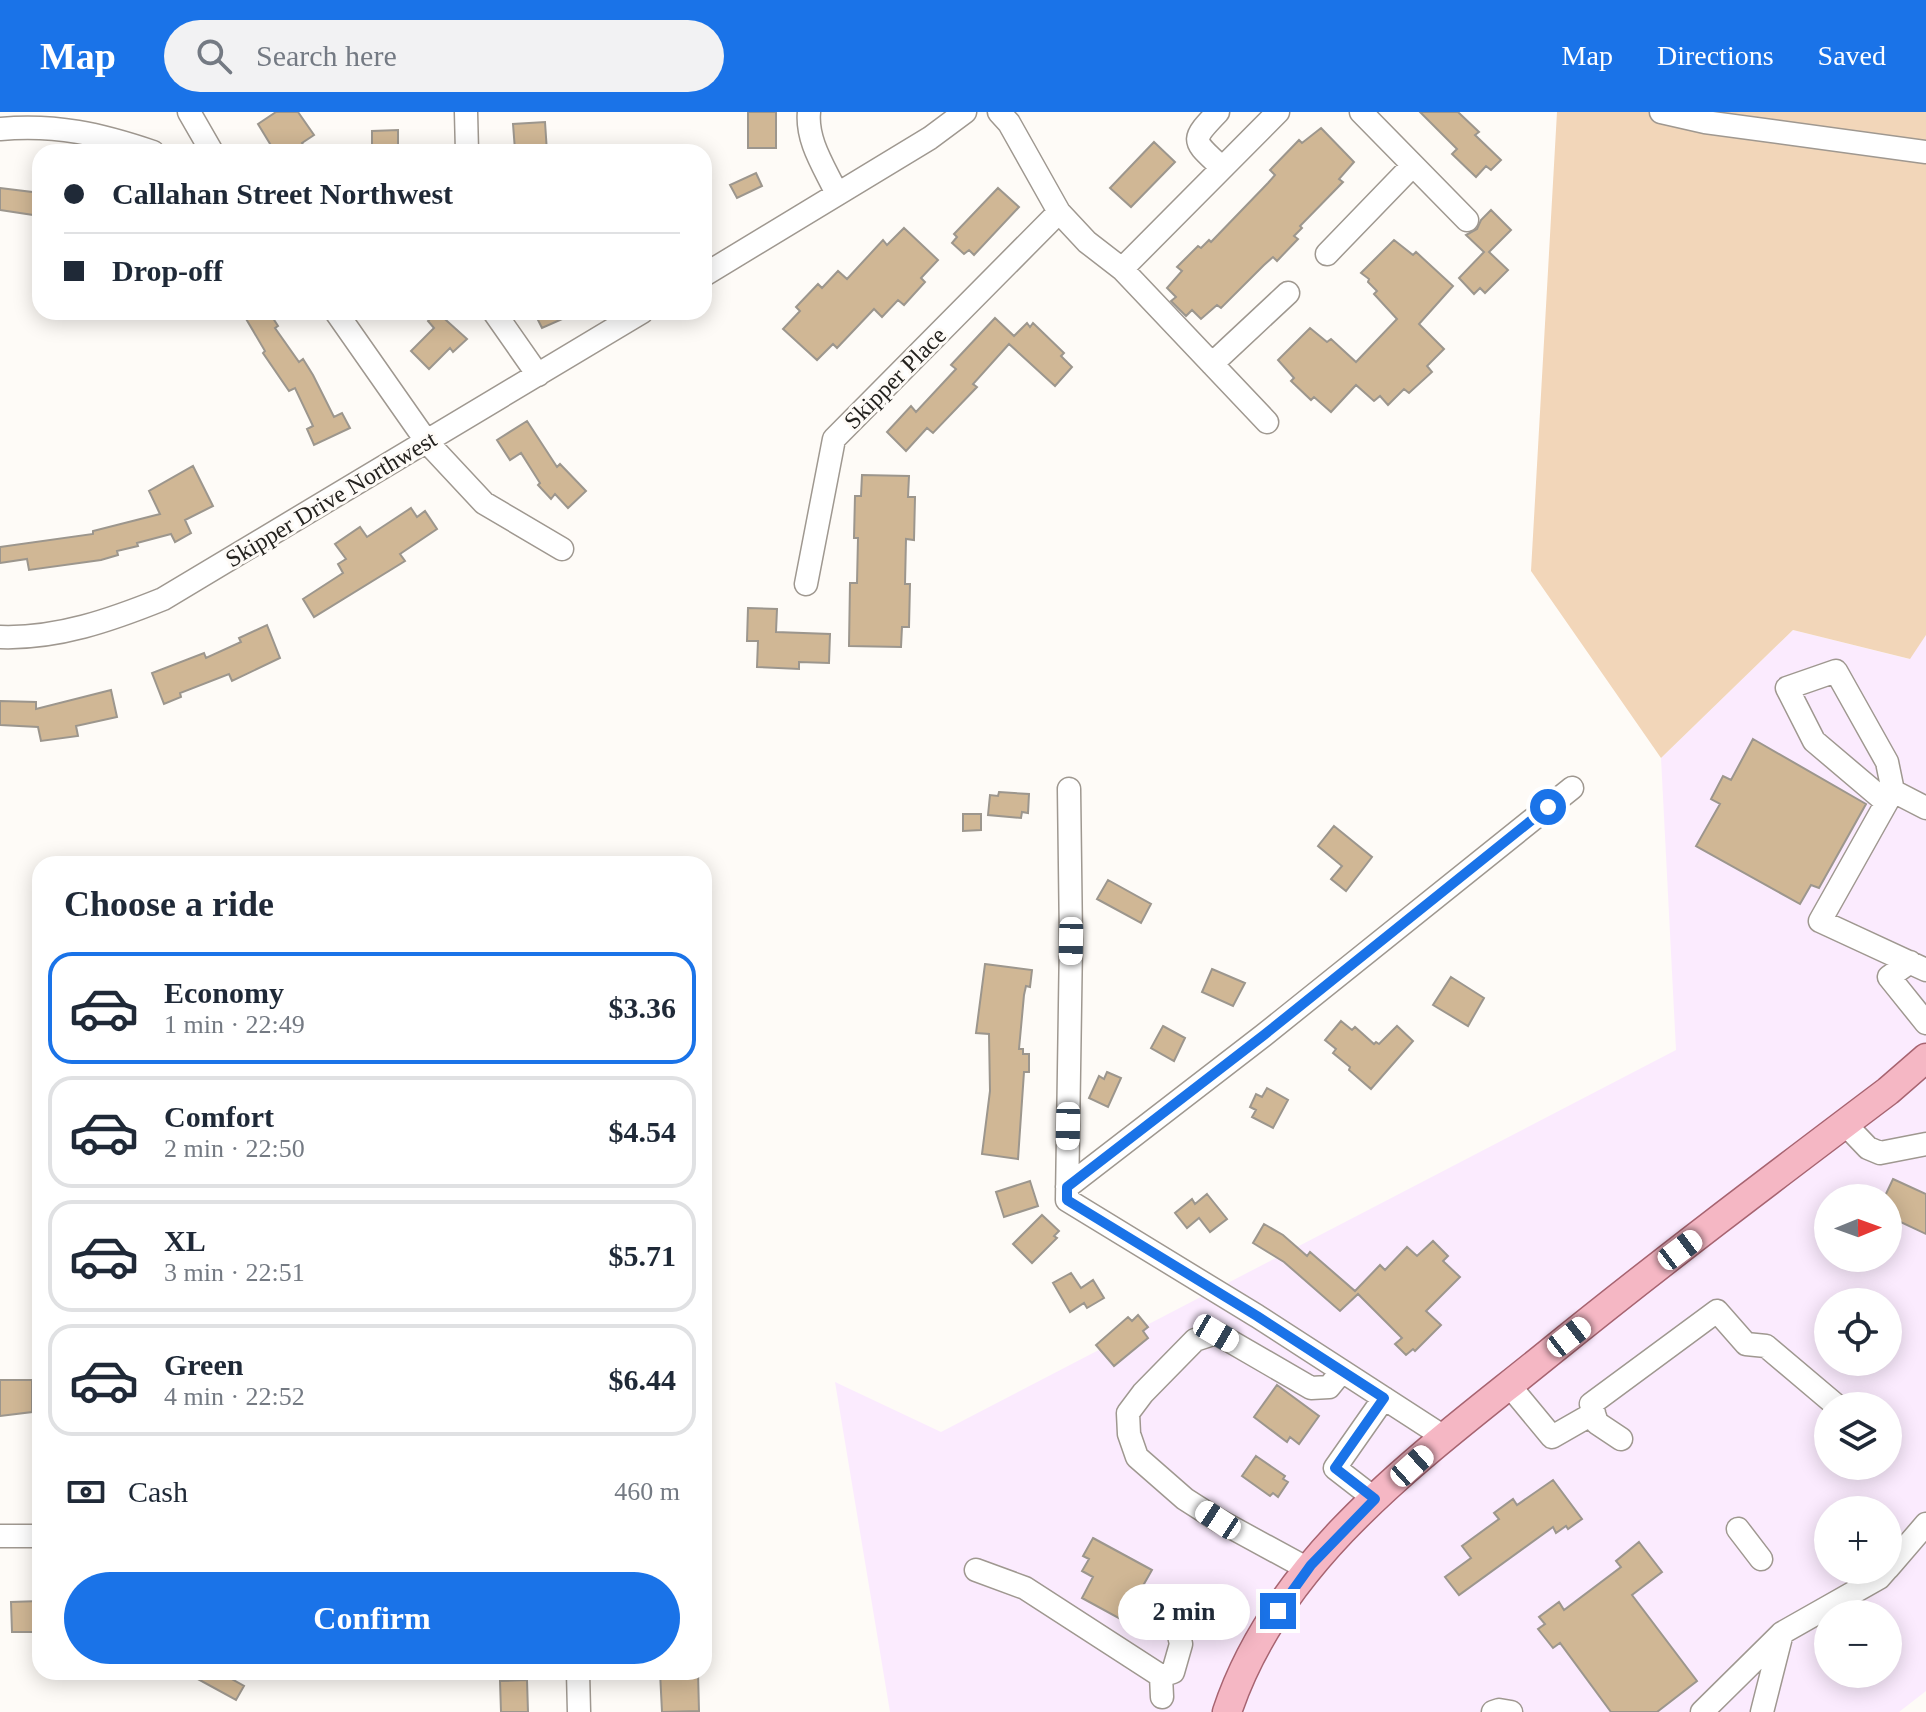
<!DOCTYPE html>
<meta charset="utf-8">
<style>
body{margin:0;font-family:"Times New Roman",serif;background:#f2f2f3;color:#1f2937;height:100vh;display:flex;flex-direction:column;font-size:30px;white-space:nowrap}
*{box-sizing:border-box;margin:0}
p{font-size:26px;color:#747a83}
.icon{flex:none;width:44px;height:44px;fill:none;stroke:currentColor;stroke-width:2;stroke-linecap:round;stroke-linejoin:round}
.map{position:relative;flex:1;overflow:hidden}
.panel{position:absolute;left:32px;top:744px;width:680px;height:824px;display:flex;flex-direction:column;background:#fff;border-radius:24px;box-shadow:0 4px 20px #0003}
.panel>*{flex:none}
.guide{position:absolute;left:32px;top:32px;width:680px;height:176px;border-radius:24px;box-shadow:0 4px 20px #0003;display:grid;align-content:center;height:176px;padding:0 32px;background:#fff}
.needle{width:52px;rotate:89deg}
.tools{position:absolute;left:1814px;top:1072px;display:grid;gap:16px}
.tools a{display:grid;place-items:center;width:88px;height:88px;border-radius:50%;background:#fff;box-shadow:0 4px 20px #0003;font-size:40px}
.end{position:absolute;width:36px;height:36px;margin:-18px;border:10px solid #1a73e8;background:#fff;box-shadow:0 0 0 4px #fff}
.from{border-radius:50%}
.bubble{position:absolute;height:56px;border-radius:28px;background:#fff;box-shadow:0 4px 20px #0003;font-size:26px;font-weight:600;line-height:56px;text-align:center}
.car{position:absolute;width:24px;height:48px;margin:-24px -12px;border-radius:10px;box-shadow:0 0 6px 2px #0007;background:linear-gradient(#fff 24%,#345 0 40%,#fff 0 76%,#345 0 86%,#fff 0)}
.guide b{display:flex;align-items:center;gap:28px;height:76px;font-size:30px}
.guide b+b{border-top:2px solid #e0e1e3}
.guide i{width:20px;height:20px;background:#1f2937}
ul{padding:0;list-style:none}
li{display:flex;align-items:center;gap:24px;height:112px;margin:0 16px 12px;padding:0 16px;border:4px solid #e0e1e3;border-radius:24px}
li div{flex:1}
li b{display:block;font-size:30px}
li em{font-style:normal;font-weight:600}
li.selected{border-color:#1a73e8}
li>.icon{width:72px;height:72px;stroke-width:1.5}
h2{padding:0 32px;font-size:36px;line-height:96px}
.pay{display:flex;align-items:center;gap:20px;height:88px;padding:0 32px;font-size:30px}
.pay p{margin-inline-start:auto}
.cta{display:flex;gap:16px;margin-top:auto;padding:16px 32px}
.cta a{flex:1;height:92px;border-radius:48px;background:#1a73e8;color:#fff;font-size:32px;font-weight:600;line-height:92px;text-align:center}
header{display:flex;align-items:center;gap:48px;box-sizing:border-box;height:112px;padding:0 40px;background:#1a73e8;color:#fff}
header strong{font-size:38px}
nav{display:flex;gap:44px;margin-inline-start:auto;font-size:28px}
.search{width:560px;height:72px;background:#f2f2f3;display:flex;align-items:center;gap:20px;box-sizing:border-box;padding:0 28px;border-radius:44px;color:#747a83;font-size:30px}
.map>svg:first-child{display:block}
.commercial{fill:#fbebfe;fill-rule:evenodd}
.green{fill:#f2d6b9}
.building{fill:#d0b795;stroke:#9c968d;stroke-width:2}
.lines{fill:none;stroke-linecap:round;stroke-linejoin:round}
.minor-casing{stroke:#9f9890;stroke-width:25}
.major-casing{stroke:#a76471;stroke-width:31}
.minor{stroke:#fff;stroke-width:22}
.major{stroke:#f5b7c4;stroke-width:28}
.route{stroke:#1a73e8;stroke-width:10}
.labels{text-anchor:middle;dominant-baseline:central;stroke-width:6;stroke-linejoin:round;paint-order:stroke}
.street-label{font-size:24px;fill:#24221f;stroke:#fefbf7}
</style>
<header>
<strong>Map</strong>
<div class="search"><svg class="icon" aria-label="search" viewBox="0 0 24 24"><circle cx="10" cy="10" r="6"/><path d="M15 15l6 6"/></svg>Search here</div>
<nav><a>Map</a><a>Directions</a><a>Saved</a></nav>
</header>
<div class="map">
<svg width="1926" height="1600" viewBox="0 0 1926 1600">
<rect width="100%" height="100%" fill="#fefbf7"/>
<path class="commercial" d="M1793,518L1909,547L1926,523V1579L1899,1600H890L835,1270L941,1320L1676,938L1661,646ZM1828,1086H1888V1146H1828ZM1828,1190H1888V1250H1828ZM1828,1294H1888V1354H1828ZM1828,1398H1888V1458H1828ZM1828,1502H1888V1562H1828Z"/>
<path class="green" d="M1557,0H1926V523L1910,547L1793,518L1661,646L1531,459Z"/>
<path class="building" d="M276,0H298L314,23L302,31L308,40H275L258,12Z
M748,0H776V36H748Z
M1420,0H1458L1479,20L1475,23L1501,48L1491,58L1486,54L1476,65L1452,42L1457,37Z
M545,10L547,40L515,38L513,12Z
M1321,16L1354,50L1339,67L1343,70L1300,114L1302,116L1294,124L1298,127L1277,149L1273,145L1264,153L1221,196L1217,193L1201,207L1192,198L1186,204L1171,189L1176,185L1167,176L1182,159L1177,155L1198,134L1201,136L1209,128L1211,130L1268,71L1275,63L1270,58L1299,28L1302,31Z
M398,18V40H372V19Z
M1154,30L1175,50L1131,95L1110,76Z
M756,61L762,74L737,86L730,73Z
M0,76L40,81V104L0,98Z
M998,76L1019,95L974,143L969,138L964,142L952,131L957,125L954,122Z
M1491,98L1511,118L1489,140L1508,158L1485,181L1480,176L1474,182L1459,166L1484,140L1466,123L1477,117L1481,108Z
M904,116L938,148L921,166L925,170L904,193L898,188L882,205L874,197L837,236L833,232L817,248L783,217L800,199L796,195L818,172L822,176L838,159L847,167L883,128L887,133Z
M1394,128L1413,143L1416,140L1453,174L1419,212L1444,237L1427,254L1432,260L1409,281L1404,277L1388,293L1380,284L1374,289L1356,273L1331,300L1314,285L1311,288L1291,269L1294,266L1278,248L1310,216L1327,230L1331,227L1356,250L1397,207L1374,182L1377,179L1368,170L1369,167L1361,161Z
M242,200H269L278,214L275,216L299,250L303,247L313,263L334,305L342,301L350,316L314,333L307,317L313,314L295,276L289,279L263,241L265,239Z
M437,200L467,227L453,240L450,236L429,257L411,239L434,216L428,209Z
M534,200H578L542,216Z
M995,206L1014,224L1027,211L1030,215L1033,211L1064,241L1061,244L1072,255L1055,274L1009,232L973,272L977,275L933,321L927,316L906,339L887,320L911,294L916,300L956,257L951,253Z
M527,309L557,355L560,352L586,379L568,396L555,382L551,387L538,373L540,371L521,341L510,348L497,328Z
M193,354L213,394L185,408L191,421L175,430L171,422L137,431L138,434L117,439L118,443L101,448L29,458L27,447L0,451V435L93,422V419L160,402L149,379Z
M862,363L909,364L908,385H915L914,428L906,427L905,472H910L909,515H902L901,535L849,534L850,471H857L858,426H854L855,384H861Z
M411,396L417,405L425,399L437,417L400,442L405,449L314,505L303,487L343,461L338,452L346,447L335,432L360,415L367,425Z
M748,496L777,497L776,520L830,522L829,551L799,550V557L757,555L758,529H747Z
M267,513L280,546L232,569L229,562L180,581L181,585L164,592L152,561L204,541L206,546L241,530L239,526Z
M111,578L117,605L76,614L78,624L41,629L38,615L0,613V589L36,590V597Z
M1753,627L1866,692L1819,776L1811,773L1800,792L1696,734L1720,692L1711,687L1723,664L1731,668Z
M999,680L1029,682L1028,701L1022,700L1021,706L988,703L990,683L998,684Z
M963,702H981V718L963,719Z
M1334,714L1372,745L1346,779L1331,767L1342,754L1318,734Z
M1108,768L1151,792L1141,811L1097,787Z
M985,852L1032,858L1030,875L1026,874L1024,883L1019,937H1023V942H1029V960H1024L1018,1047L982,1042L990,979L989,922L976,921Z
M1212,857L1245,871L1233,894L1202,880Z
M1451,865L1484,886L1468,914L1433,893Z
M1341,909L1352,918L1355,915L1374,932L1376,930L1379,932L1397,914L1413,929L1371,977L1349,958L1350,955L1333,941L1336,937L1325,928Z
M1163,914L1185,926L1174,949L1151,936Z
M1107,960L1121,966L1108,995L1089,986L1099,964L1104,967Z
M1267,976L1288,988L1273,1016L1252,1005L1256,998L1250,995L1256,982L1262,985Z
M1893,1067L1926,1082V1122L1888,1104V1086H1884Z
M1030,1069L1038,1094L1004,1105L996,1080Z
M1207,1082L1227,1107L1210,1120L1199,1106L1187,1116L1175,1101L1192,1087L1195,1092Z
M1042,1103L1059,1119L1054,1124L1057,1126L1032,1151L1013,1132Z
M1264,1112L1283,1123L1307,1144L1310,1140L1355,1179L1380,1153L1385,1158L1407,1135L1417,1144L1433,1129L1448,1144L1443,1149L1460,1165L1426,1199L1441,1213L1415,1239L1413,1237L1406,1243L1395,1232L1402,1226L1358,1182L1340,1199L1284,1150L1253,1131Z
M1071,1161L1081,1176L1093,1168L1104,1186L1087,1196L1084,1191L1070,1200L1053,1171Z
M1138,1203L1148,1215L1143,1219L1148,1226L1114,1254L1096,1233L1128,1205L1132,1209Z
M0,1268H32V1300L0,1304Z
M1277,1273L1319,1304L1299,1332L1290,1325L1287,1330L1254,1305Z
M1256,1344L1285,1364L1283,1367L1288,1370L1278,1385L1273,1381L1270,1384L1242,1364Z
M1553,1368L1582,1407L1568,1417L1566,1414L1556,1421L1553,1415L1459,1483L1445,1465L1471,1446L1462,1434L1499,1407L1494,1401L1513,1387L1517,1393Z
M1093,1426L1152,1458L1144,1472L1165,1484L1149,1514L1128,1503L1124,1509L1082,1486L1093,1465L1082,1459L1089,1447L1083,1444Z
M1639,1430L1662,1460L1632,1483L1697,1569L1657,1600H1611L1560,1531L1553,1536L1538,1517L1545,1512L1539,1505L1559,1490L1564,1498L1621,1455L1616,1449Z
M40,1489V1520H12L11,1490Z
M185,1560H219L244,1574L236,1588Z
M660,1560H698L699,1599L662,1600Z
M527,1568L528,1600H501L500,1569Z"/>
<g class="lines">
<g class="minor-casing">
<path id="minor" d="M189,0L212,40
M466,0L467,40
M809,0C806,29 825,56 837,82
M999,0L1009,11L1059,100L1087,130L1122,157L1267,310
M1218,0C1189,30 1193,28 1222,56
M1361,0L1467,108
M1661,0L1705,10L1926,40
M0,17C56,12 100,22 153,40
M1327,142L1413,53
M1122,157L1278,0
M704,163L930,26L965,0
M336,200L427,330L484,391L562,437
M494,200L538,263
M1212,252L1288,181
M806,472L834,327L1059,100
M0,525C57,527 111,508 163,487L642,200
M1069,677L1071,829L1067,1088L1257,1204L1444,1325
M1893,679L1926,696
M1886,690L1814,629L1787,576L1836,559L1887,650L1893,679L1820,809L1926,858
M1910,850L1889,865L1926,911
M1845,1012L1868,1036L1880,1041L1926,1032
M1067,1075L1264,923L1572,676
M1509,1273L1552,1325L1594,1301
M1621,1327L1597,1311L1591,1292L1717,1199L1746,1232L1766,1234L1837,1294
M1375,1387L1335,1356L1384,1286
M1738,1417L1761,1447
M0,1424H40
M1888,1456L1926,1412
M1308,1457L1218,1408L1185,1387L1137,1345L1129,1322L1128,1301L1143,1281L1195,1228L1216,1221L1311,1276L1329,1275L1342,1259
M976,1458L1025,1476L1161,1564L1162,1585
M578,1560L579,1600
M1161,1564L1173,1560L1181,1532L1177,1515L1187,1494
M1493,1600L1499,1598L1511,1600
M1702,1600L1782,1521L1879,1466L1886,1458
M1762,1600L1782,1521"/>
</g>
<g class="major-casing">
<path id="major" d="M1227,1600C1279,1443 1426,1341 1549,1241C1660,1151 1774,1065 1888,979L1926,946"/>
</g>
<use href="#minor" class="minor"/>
<use href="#major" class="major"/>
</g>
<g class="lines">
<path class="route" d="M1278,1499L1311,1453L1375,1387L1335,1356L1384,1286L1257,1204L1067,1088V1075L1264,923L1548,695"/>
</g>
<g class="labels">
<g class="street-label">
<text transform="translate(895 266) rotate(-45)">Skipper Place</text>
<text transform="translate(331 387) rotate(-31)">Skipper Drive Northwest</text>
</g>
</g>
</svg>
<div class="tools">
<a><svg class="needle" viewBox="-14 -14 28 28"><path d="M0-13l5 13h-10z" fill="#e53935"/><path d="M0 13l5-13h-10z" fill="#747a83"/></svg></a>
<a><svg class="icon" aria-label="locate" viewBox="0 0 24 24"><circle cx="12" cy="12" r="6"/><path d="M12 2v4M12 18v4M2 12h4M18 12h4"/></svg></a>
<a><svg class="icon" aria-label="layers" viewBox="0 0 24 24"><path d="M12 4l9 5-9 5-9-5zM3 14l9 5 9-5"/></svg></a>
<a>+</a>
<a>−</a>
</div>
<i class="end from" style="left:1548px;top:695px"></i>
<i class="end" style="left:1278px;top:1499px"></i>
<div class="bubble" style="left:1118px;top:1472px;width:132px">2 min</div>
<i class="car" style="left:1071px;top:829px;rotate:181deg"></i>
<i class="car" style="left:1068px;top:1014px;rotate:181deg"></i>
<i class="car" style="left:1680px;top:1138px;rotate:53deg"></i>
<i class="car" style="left:1216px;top:1221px;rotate:120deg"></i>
<i class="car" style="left:1569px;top:1225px;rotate:52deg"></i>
<i class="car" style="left:1412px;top:1354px;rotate:48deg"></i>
<i class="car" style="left:1218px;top:1408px;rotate:303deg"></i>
<div class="guide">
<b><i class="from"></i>Callahan Street Northwest</b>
<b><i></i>Drop-off</b>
</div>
<section class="panel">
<h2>Choose a ride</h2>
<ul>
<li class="selected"><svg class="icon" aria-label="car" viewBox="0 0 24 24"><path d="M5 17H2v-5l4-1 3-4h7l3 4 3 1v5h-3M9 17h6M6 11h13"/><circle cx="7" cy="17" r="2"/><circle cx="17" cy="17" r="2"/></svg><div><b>Economy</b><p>1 min · 22:49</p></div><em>$3.36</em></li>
<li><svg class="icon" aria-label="car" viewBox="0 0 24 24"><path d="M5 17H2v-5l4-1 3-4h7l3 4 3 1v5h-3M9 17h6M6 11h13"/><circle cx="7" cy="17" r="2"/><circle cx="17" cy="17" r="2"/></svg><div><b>Comfort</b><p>2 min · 22:50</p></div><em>$4.54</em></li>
<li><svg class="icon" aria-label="car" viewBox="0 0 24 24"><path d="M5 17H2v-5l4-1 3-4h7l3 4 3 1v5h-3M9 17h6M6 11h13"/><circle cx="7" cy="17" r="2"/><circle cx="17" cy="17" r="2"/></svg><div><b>XL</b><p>3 min · 22:51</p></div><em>$5.71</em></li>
<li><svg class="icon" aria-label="car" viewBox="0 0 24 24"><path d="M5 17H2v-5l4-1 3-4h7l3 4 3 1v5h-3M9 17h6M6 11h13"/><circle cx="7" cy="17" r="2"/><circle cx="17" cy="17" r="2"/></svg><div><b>Green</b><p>4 min · 22:52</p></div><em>$6.44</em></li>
</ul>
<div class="pay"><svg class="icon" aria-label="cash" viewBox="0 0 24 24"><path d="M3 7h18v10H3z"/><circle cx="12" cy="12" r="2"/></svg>Cash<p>460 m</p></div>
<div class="cta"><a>Confirm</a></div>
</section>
</div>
